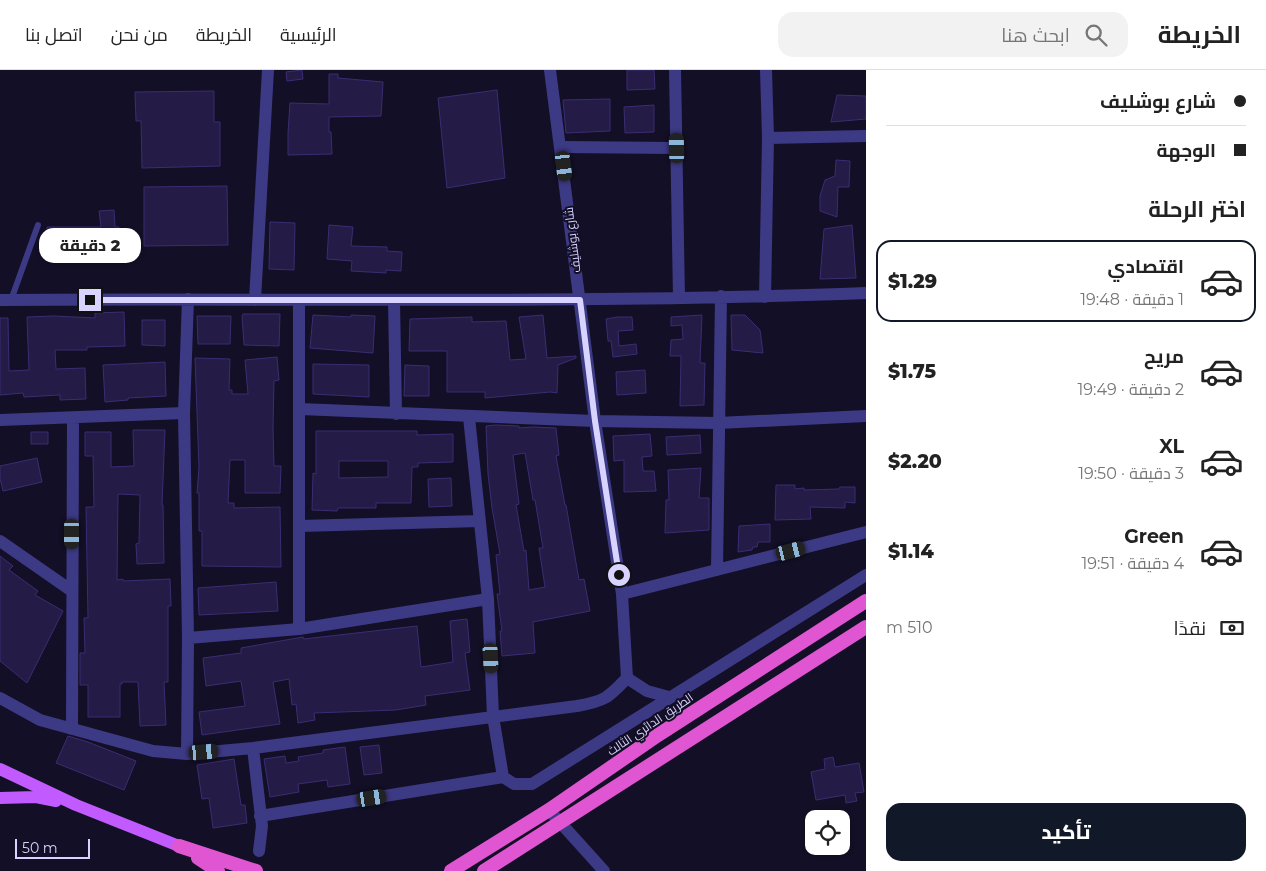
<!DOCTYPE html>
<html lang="ar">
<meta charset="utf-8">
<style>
body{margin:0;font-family:Montserrat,Cairo,sans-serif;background:#f2f2f2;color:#222;direction:rtl;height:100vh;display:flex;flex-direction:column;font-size:19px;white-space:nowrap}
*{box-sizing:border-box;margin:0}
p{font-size:16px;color:#767676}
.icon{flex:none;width:28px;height:28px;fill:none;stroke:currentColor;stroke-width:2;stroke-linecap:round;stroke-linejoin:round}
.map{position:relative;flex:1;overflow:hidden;direction:ltr}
.details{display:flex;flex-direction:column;background:#fff;width:400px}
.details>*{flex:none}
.top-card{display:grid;align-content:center;height:110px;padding:0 20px;background:#fff}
.tools{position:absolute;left:805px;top:740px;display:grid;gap:10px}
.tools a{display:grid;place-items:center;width:45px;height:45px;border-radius:10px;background:#fff;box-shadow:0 1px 4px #0004;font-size:25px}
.scale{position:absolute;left:15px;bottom:12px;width:75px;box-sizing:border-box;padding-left:5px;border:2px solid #d9d4ff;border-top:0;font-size:14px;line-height:18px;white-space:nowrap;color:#d9d4ff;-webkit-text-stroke:4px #130f26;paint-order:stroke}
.end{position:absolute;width:22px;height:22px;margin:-11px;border:6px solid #d9d4ff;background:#111;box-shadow:0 0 0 2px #111}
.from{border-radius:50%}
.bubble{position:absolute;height:35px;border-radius:15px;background:#fff;box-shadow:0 1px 4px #0004;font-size:16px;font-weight:800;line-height:35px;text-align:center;direction:rtl}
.car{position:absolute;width:15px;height:30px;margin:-15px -8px;border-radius:6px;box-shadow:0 0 4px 1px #0007;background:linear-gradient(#222 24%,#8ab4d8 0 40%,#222 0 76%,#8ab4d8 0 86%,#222 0)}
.top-card b{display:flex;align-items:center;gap:18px;height:48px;font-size:19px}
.top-card b+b{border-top:1px solid #e0e0e0}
.top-card i{width:12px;height:12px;background:#222}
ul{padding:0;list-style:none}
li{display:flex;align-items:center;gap:15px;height:82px;margin:0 10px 8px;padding:0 10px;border:2px solid transparent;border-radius:15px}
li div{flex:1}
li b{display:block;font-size:19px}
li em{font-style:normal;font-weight:800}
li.selected{border-color:#111827}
li>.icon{width:45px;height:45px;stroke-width:1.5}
h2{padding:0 20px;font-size:22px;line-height:60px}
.pay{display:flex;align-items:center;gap:12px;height:55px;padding:0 20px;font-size:19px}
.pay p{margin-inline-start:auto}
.primary-button{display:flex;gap:10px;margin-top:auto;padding:10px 20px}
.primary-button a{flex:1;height:58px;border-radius:15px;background:#111827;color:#fff;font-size:20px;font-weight:800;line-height:58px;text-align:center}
header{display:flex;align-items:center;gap:30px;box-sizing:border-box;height:70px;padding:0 25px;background:#fff;border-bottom:1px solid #e0e0e0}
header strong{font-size:24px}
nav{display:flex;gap:28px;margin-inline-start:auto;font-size:18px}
.search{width:350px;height:45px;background:#f2f2f2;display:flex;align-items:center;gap:12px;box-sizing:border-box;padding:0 18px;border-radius:15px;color:#767676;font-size:19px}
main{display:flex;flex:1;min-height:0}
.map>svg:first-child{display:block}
.building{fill:#241b47;stroke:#3b2d73;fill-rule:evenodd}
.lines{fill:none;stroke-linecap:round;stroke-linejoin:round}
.service{stroke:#3d3a85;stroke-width:6}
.minor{stroke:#3d3a85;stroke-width:12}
.tertiary{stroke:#3d3a85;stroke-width:12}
.primary{stroke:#c25bff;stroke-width:12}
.trunk{stroke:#e055d1;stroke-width:14}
.route{stroke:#d9d4ff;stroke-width:6}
.labels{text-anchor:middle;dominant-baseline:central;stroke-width:4;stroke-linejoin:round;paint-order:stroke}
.street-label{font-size:12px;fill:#d9d4ff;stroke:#130f26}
</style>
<header>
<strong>الخريطة</strong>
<div class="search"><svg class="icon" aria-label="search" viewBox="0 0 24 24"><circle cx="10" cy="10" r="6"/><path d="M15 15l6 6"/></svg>ابحث هنا</div>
<nav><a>الرئيسية</a><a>الخريطة</a><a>من نحن</a><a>اتصل بنا</a></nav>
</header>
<main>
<section class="details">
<div class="top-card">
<b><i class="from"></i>شارع بوشليف</b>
<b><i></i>الوجهة</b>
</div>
<h2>اختر الرحلة</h2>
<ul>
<li class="selected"><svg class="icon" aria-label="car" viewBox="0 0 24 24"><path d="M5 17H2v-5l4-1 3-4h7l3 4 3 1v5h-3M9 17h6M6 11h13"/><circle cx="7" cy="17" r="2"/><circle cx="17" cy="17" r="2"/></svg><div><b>اقتصادي</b><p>1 دقيقة · 19:48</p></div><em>$1.29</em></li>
<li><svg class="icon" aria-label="car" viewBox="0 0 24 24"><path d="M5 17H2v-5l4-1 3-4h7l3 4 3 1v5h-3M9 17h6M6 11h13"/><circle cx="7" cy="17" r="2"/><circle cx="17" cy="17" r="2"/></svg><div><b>مريح</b><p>2 دقيقة · 19:49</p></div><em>$1.75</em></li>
<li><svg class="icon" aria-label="car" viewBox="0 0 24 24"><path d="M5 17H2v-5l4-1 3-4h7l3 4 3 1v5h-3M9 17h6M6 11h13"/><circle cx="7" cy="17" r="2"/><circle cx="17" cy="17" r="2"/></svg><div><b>XL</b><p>3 دقيقة · 19:50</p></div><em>$2.20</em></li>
<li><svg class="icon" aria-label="car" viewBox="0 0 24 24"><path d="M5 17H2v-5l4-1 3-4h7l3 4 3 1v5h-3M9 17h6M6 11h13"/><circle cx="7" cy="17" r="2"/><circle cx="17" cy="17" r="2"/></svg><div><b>Green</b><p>4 دقيقة · 19:51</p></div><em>$1.14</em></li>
</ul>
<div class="pay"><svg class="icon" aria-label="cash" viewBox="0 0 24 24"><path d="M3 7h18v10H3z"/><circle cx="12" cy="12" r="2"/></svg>نقدًا<p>510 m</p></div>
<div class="primary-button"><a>تأكيد</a></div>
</section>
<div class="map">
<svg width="866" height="801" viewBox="0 0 866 801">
<rect width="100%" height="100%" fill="#130f26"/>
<path class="building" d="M302,0L303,9L287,11L286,2Z
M627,0H654L655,19L627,20Z
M329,4H338V8L383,12L381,46L329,47V62H331L332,84L288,85V63L290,33L329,34Z
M497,20L505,108L447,118L438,28Z
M214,21V52H220V96L142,98L141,51H136L135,22Z
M837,25L866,26V49L831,52Z
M610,29V61L566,63L563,30Z
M654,35V62L625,63L624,37Z
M836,90L850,91L849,117H838L837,147L820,141V126L825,110L835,106Z
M227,116L228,175L144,176V117Z
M114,140L115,157H119V176H88V170H47V157H101L99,141Z
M270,152L295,153L294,200L269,199Z
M329,155L353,157L351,176L387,177V181L402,182L401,201L386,200V203L351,201L352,191L327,189Z
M852,155L856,208L820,209L824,159Z
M124,242L125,276L87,277V280H55L56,299L85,298L86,329L60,330V325L24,327L23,323L0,325V248H8L9,301L29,300L27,247L54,246L95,248V243Z
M243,244H280L279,276L244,275L242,246Z
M313,245L351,247V245L375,246L373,283L310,278Z
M543,245L547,288L576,286V288L558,295L557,323L550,322L485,328V322H447V281H409L410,249L472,247V252L506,251L510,290L526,289L519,247Z
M702,245L700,293H705L704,335L680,336L681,286H670L671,270L683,269L682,255L671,256V247Z
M731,245H745L760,260L763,283L732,280Z
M197,246H231L230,274H198Z
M617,247H632L633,260L618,261L619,276L636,274L637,284L613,287L611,271H608L606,249Z
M142,250H165V276L142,275Z
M277,287L279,310L274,311L273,358L274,396H281L280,423H245V390H230L228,433H234V438L280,437L281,497L202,496V461H199V423H197L199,397L195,288L230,289L229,320H232V324H248L245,290Z
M165,292L166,326L128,328V330L105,332L103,295Z
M313,294L369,295V327L313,324Z
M405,295L429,296V326H404Z
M645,300L646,323L617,325L616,302Z
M496,355L519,356V358L533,357L556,358L559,385L556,386L565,435H566L579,510L584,509L590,541L533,552L535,583L502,586L500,561H502L497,524H500L496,485L500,484L492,438L488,404L486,356ZM525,383L533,430H535L543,478H539L545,517L529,520L526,480L524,481L516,435L519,434L513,385Z
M133,360H165L162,435H163L164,493L137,494L136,474L139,473L140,425L118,424L117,510L123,509V511L170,509L171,536H168V612H164L166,655L140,656L138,612H122V614H120V647H88V615H80V583H85L84,548H88L86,437H94L93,386H85V362H111V397L134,396Z
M316,361H417V365L453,364V392L418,393V397H412L411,433H376V438H338L337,441L312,440L313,403L316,404ZM339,391H388V407L339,408Z
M31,362H48V374H31Z
M650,364L652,386L642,387L643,401H654L656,421L624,422V390L614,391L613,366Z
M700,365L701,383L667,385L666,367Z
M37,388L42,412L3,421L0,408V396Z
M701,398L699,428H709V460L665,463L666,430H669L668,400Z
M451,408L452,436L429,437L428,409Z
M776,415H795V419L804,418V420L839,419L840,417H855V433L845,432V438L810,437L811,449L775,450Z
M770,454V472H758L757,477H753L752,480L738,482L739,456Z
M0,486L13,496L9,500L38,521L35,525L63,541L27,613L0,591Z
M276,512L278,541L199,545L198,518Z
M467,549L470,582L465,583L470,620L425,626L426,635L396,640L314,643L315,650L298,653L296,634L292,635L289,609L273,612L280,654L202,665L199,642L245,636L241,611L206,616L203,588L241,583V578L303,567L304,569L417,556L421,597L453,592L450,551Z
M68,666L88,672L136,691L124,720L56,693Z
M379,675L382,703L364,705L360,677Z
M345,677L350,714L328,717L327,710L298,714L299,722L270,727L264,689L285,686L286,693L299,691L298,687L323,683V680Z
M833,687L835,697L859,693L864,722L855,723L857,731L846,733L845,725L816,730L811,702L825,699L824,689Z
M234,689L241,735H245L247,753L213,758L209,728L202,729L197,695Z"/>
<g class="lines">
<path class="service" d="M11,230L38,155"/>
<path class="minor" d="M675,0L679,228
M768,68L866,66
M561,77L677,78
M765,227L768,68L766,0
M0,230C289,228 578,234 866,223
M255,230L268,0
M394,230L396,344
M300,339L595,351L718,353L866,346
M469,347L488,529L493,646L503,707L514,714H532L866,505
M0,350L184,343
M300,456L480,451
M0,471L72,521
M717,500L721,226
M622,524L866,462
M299,559V230
M188,568L299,559L488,529
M0,628L40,650L153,681L187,684L253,678L577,636C605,631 608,628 627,608L647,621L669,627
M72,659L73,348
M253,678L262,756L259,781
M187,684L188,568L184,343L188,229
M549,740L604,801
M260,746L503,707"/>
<path class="tertiary" d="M550,0L595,351L622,524L627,608"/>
<path class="primary" d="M0,699L76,735L179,776
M0,728L36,727L56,731"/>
<path class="trunk" d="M179,776L256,801
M198,788L218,801
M451,801L549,740L658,665L866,531
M484,801L866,557"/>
</g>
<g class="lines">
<path class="route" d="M90,230H580L595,351L619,505"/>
</g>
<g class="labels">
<g class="street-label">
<text transform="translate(572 170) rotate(-97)">شارع بوشليف</text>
<text transform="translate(650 654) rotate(-34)">الطريق الدائري الثالث</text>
</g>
</g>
</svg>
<div class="tools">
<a><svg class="icon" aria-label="locate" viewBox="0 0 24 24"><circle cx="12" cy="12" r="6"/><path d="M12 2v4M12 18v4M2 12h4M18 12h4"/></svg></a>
</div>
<div class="scale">50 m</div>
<i class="end from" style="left:619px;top:505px"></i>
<i class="end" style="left:90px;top:230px"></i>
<div class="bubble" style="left:39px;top:158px;width:102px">2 دقيقة</div>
<i class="car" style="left:677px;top:78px;rotate:359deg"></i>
<i class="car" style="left:564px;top:96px;rotate:173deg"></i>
<i class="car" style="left:72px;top:464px;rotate:180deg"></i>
<i class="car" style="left:791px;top:481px;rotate:76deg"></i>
<i class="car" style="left:491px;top:588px;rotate:177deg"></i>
<i class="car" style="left:204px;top:682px;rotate:85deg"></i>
<i class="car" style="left:372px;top:728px;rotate:81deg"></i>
</div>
</main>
